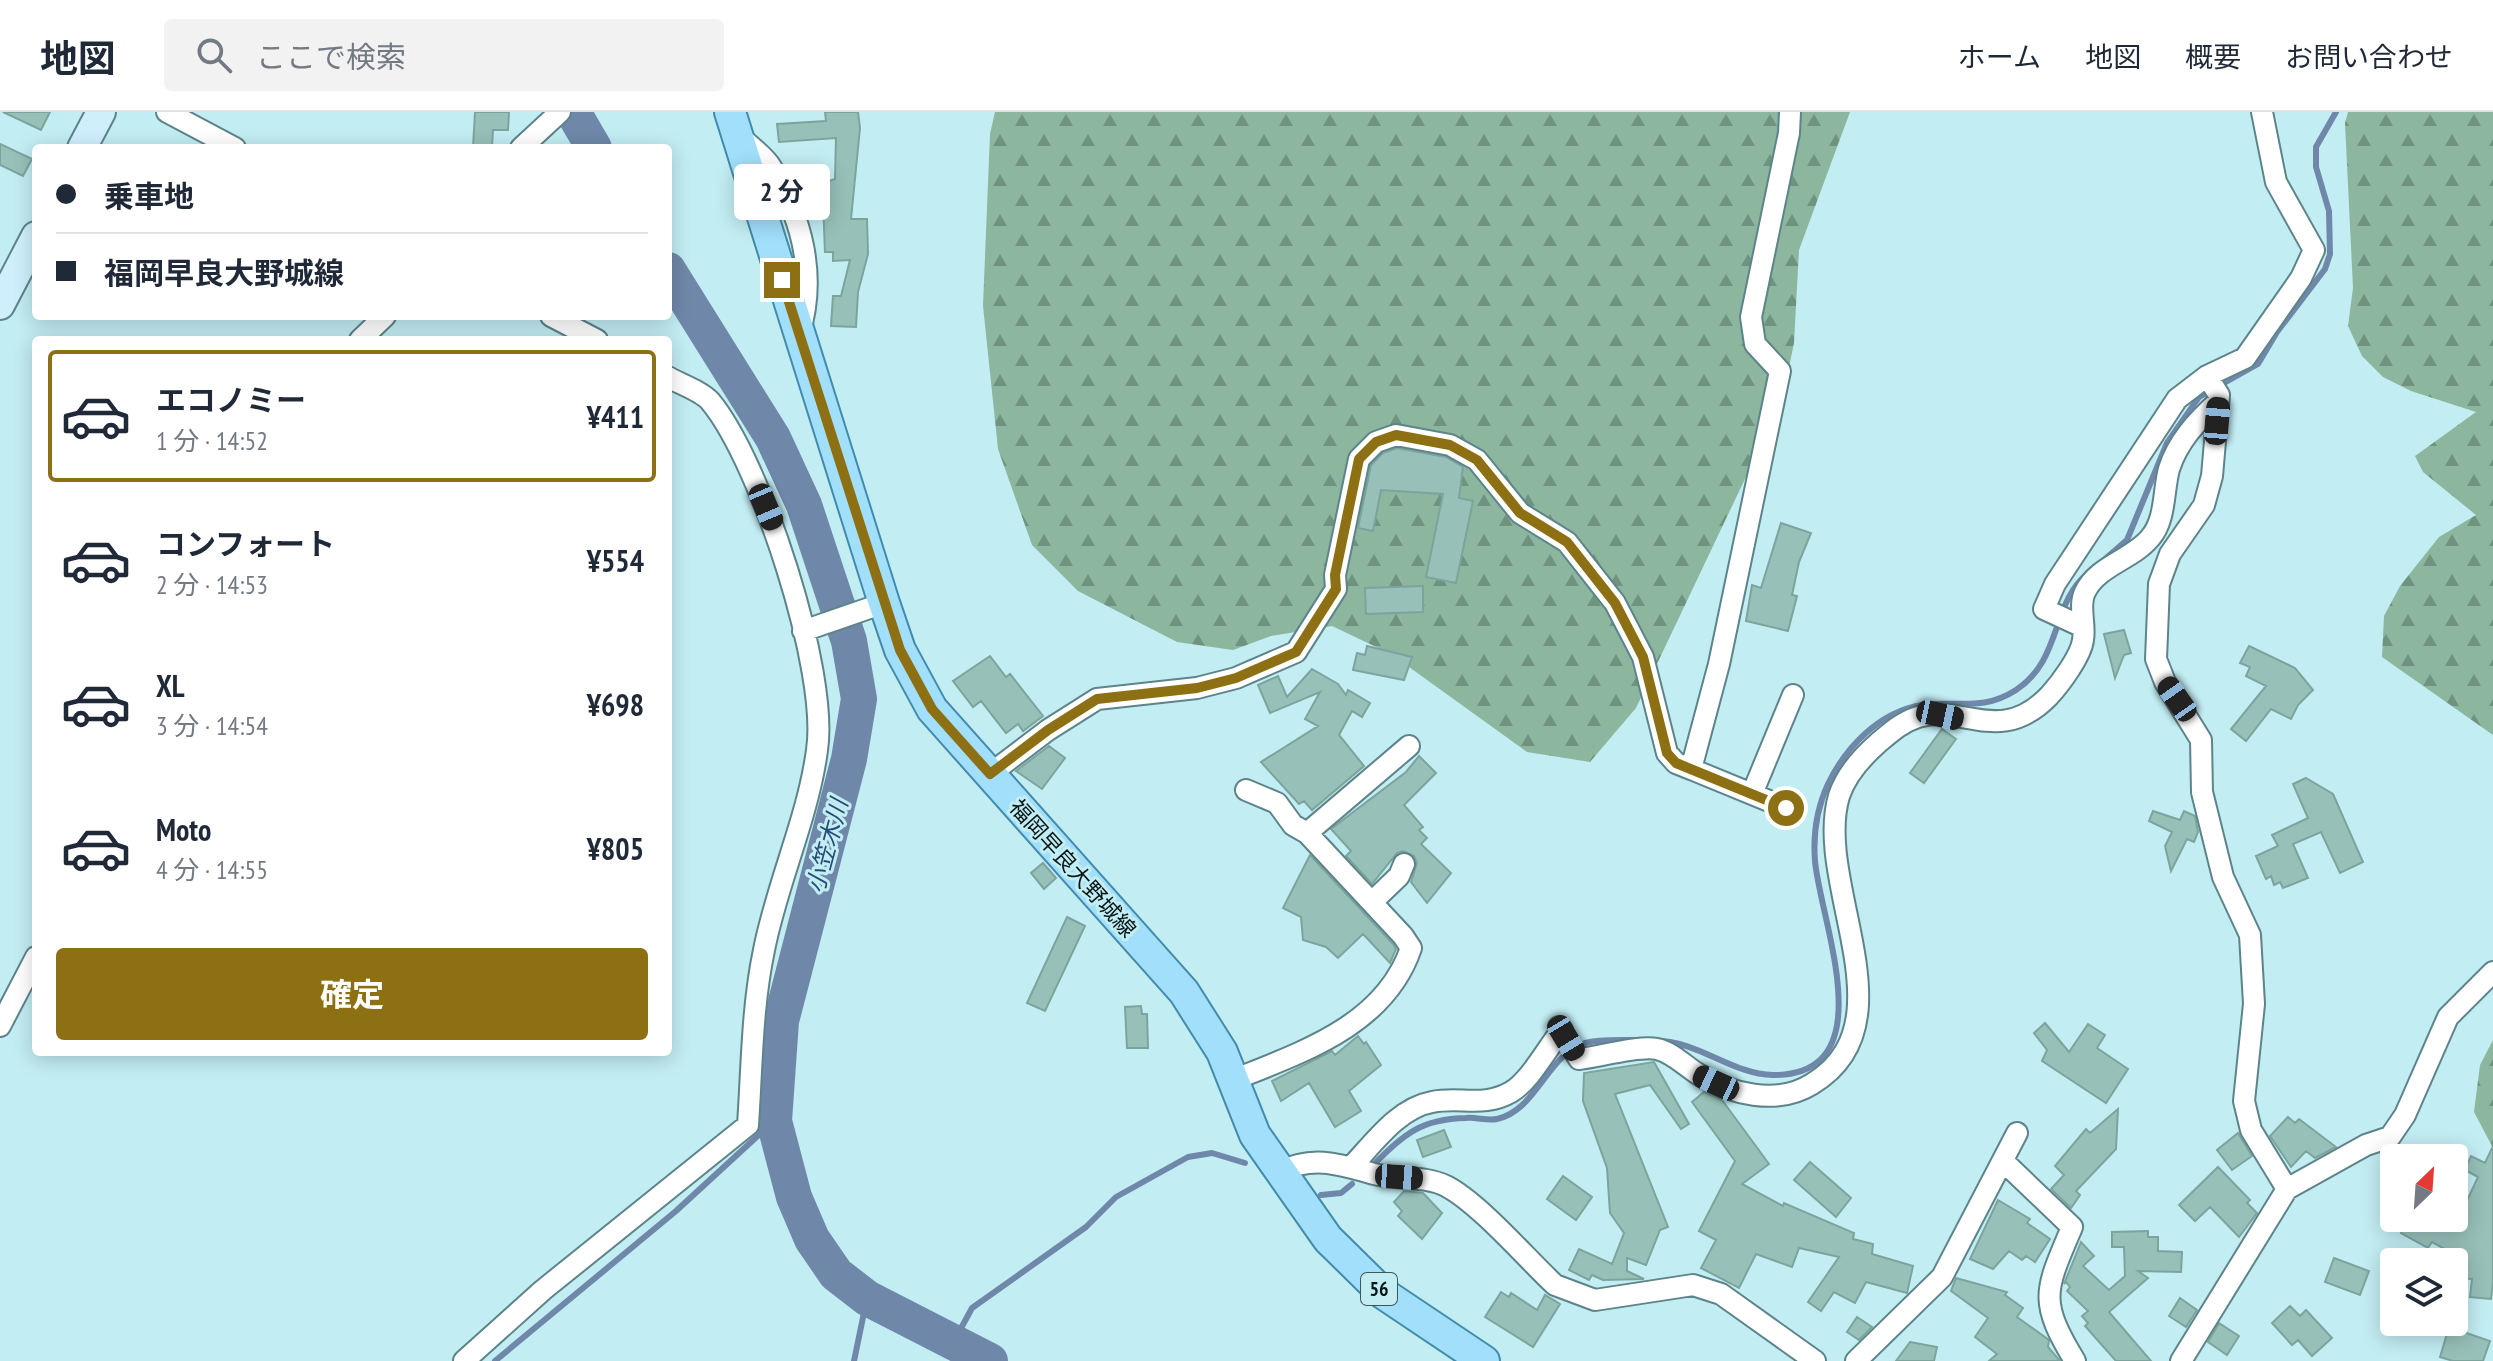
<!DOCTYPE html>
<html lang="ja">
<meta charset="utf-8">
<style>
body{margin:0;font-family:"PT Sans Narrow","Noto Sans JP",sans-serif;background:#f2f2f3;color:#1f2937;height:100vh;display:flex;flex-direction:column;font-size:30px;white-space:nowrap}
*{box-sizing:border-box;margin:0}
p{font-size:26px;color:#747a83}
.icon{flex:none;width:44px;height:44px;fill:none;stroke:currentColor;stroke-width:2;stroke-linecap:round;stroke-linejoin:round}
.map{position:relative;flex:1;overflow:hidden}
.drawer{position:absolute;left:32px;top:224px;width:640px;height:720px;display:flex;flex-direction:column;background:#fff;border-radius:8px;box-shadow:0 4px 20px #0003}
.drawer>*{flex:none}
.top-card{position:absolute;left:32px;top:32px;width:640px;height:176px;border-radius:8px;box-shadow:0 4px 20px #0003;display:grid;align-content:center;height:176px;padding:0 24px;background:#fff}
.needle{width:52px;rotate:25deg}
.buttons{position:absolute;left:2380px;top:1032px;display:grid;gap:16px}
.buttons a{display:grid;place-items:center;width:88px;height:88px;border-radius:8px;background:#fff;box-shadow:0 4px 20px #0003;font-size:40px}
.end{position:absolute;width:36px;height:36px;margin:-18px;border:10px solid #8d7013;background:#fff;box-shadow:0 0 0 4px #fff}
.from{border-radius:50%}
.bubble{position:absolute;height:56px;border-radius:8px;background:#fff;box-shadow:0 4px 20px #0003;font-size:26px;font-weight:700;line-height:56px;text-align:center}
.car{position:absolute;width:24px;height:48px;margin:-24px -12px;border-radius:10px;box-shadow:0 0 6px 2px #0007;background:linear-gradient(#222 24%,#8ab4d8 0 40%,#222 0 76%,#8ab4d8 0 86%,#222 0)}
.top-card b{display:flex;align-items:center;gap:28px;height:76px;font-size:30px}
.top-card b+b{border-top:2px solid #e0e1e3}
.top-card i{width:20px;height:20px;background:#1f2937}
ul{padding:14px 0 0;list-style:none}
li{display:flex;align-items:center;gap:24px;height:132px;margin:0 16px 12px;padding:0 8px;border:4px solid transparent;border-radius:8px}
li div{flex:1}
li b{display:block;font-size:30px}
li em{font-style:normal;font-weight:700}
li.active{border-color:#8d7013}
li>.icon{width:72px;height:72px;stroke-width:1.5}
.cta{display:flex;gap:16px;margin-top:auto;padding:16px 24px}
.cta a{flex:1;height:92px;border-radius:8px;background:#8d7013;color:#fff;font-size:32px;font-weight:700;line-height:92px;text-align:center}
header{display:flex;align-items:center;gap:48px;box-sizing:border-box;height:112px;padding:0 40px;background:#fff;border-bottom:2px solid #e0e1e3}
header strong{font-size:38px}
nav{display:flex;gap:44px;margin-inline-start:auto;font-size:28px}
.search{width:560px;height:72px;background:#f2f2f3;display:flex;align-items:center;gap:20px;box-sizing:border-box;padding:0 28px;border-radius:8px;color:#747a83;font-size:30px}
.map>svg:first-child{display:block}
.forest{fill:url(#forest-firs)}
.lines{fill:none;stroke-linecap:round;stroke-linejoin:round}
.stream{stroke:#6f88a9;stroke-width:6}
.river{stroke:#6f88a9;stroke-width:36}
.building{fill:#97c0b9;stroke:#7ca49d;stroke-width:2}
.street-casing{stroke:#5d848a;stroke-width:24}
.secondary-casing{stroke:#5d848a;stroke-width:32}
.primary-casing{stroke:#438baa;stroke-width:34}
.street{stroke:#fff;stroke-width:20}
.secondary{stroke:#d0effd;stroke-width:28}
.primary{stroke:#a1dffb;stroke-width:30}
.route{stroke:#8d7013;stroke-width:10}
.labels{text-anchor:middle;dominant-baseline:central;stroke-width:6;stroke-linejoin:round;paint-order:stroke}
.shield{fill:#c2edf3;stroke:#3f575a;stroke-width:2}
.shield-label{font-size:20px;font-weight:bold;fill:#071719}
.street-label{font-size:22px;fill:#071719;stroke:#c2edf3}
.water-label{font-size:24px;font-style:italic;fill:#254b77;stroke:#c2edf3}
</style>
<header>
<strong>地図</strong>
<div class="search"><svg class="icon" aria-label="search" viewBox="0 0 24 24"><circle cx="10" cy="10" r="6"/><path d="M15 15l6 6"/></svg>ここで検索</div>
<nav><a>ホーム</a><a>地図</a><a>概要</a><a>お問い合わせ</a></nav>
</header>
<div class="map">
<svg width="2493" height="1249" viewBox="0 0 2493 1249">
<defs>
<pattern id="forest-firs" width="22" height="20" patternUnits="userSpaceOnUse" patternTransform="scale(2)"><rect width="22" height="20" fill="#8cb69e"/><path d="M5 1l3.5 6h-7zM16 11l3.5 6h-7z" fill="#709380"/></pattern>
</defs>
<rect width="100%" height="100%" fill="#c2edf3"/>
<path class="forest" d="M995,0H1850L1799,138L1794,231L1782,289L1636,596L1590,650L1527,640L1391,542L1332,514L1271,524L1233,538L1177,530L1078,479L1032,433L998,337L983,194L990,22Z
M2348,0H2493V623L2382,545L2384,504L2400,474L2439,425L2476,403L2423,360L2415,344L2476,300L2411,279L2383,265L2362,244L2348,214L2353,176L2345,11Z
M2493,928V1036L2474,1000L2480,953Z"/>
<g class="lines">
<path class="stream" d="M2105,447L2127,428L2167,331L2199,285L2258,252L2277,220L2325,157L2330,142L2329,99L2316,55V35L2336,0
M1657,929C1699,929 1731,962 1773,963C1886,964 1820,809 1815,749C1813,724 1817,696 1828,672C1846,635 1879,600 1922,593C1957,588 1982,600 2016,578C2062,548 2051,492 2087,462
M1371,1055C1403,1024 1418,1007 1466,1006C1476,1005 1488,1009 1497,1007C1536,999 1547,943 1585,931C1599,927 1619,928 1634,928
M1321,1083L1341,1081L1352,1072
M953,1231L972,1196L1086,1115L1116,1085L1188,1045L1212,1041L1245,1051
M495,1249L676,1099L774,1009
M854,1249L867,1186"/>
<path class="river" d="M573,0L594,36
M668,158L773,326L804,393L849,529L859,587L849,647L781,909L774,1009L794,1085L812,1127L836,1162L867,1186L990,1249"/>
</g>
<path class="building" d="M3,0H50L41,18Z
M475,0H509L508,18H493L492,36H473Z
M825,0H858L860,16L851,107H867L868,142L858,180L856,215L831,214L833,184H841L850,148L833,149V140H825L823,89L809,94L803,78L835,67L836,26L779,30L777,12L826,9Z
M0,32L32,47L23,64L0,53Z
M1397,336L1446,345L1463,355L1459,386L1473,389L1456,471L1426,465L1443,382L1381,378L1373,419L1358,416L1371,353L1383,341Z
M1781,411L1811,421L1799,450L1792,483L1797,484L1788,519L1746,509L1752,473L1761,476Z
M1423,474V500L1366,502L1365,476Z
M2124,518L2131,541L2124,543L2115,566L2104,522Z
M1367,534L1412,545L1404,568L1353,558L1357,541L1365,543Z
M2249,534L2295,556L2313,578L2298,593L2291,607L2271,597L2246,629L2231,617L2266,574L2246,564L2250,555L2240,551Z
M990,544L1006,565L1010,562L1043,604L1023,619L1018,612L1006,621L981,589L973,595L953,569Z
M1312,557L1338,572L1346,583L1348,578L1370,591L1362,605L1352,599L1339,623L1364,654L1312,698L1304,689L1299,692L1261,650L1318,614L1305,607L1320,580L1270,601L1258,573L1278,564L1287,585Z
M1942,617L1956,627L1924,671L1910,661Z
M1049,634L1065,646L1042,677L1016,659Z
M1419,644L1436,661L1404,693L1423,715L1419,718L1427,726L1421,732L1451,761L1427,791L1411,770L1417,751L1414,744L1403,739L1397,741L1372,772L1346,744L1351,739L1331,717L1406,660Z
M2306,666L2333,682L2363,750L2340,761L2321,720L2293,732L2308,766L2283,776L2280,770L2274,773L2271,764L2266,767L2256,744L2278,734L2272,723L2308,706L2293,672Z
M2153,699L2180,708L2184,699L2195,704L2198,720L2194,730L2187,727L2171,759L2165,734L2172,720L2149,709Z
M1310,743L1393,832L1396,837L1390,851L1363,822L1338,846L1326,835L1303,828L1301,805L1283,796Z
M1043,751L1056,766L1044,777L1031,761Z
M1067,805L1085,814L1045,899L1027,891Z
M1141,894L1142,902H1147L1148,936H1127L1125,895Z
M2045,911L2069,940L2088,912L2105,923L2097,936L2128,957L2106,991L2042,949L2047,938L2034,921Z
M1358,924L1364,932L1366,930L1381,953L1349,979L1361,999L1335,1015L1309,971L1281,989L1272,969L1332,939L1335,943Z
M1654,950L1689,1012L1681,1017L1650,973L1615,982L1668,1115L1660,1118L1646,1153L1627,1146V1159L1644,1167L1603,1168L1592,1163L1589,1168L1569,1158L1579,1137L1612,1152L1624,1121L1610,1101L1607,1056L1583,989L1584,961Z
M1704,980L1722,988L1769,1052L1742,1072L1783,1094L1784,1091L1854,1121L1853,1127L1873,1132L1872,1142L1913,1154L1907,1181L1866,1170L1855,1191L1834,1180L1821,1199L1808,1190L1839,1145L1799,1136L1792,1155L1756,1142L1739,1176L1701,1156L1716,1128L1699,1119L1735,1049L1692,990Z
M2118,997L2116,1037L2076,1079L2080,1083L2071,1096L2051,1077L2064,1063L2055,1054L2086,1017L2090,1021Z
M2288,1005L2295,1011L2299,1007L2336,1035L2315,1046L2306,1039L2291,1055L2270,1024Z
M1444,1018L1451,1035L1423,1045L1417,1028Z
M2238,1021L2252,1044L2232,1058L2217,1038Z
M2493,1034V1170L2491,1187L2470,1185L2472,1167L2456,1166L2458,1144L2432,1130L2428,1136L2401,1121L2409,1106H2459L2478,1065L2465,1058L2471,1044L2485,1051Z
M1810,1050L1851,1086L1836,1105L1794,1068Z
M2218,1055L2250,1088L2247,1091L2257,1101L2239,1125L2210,1095L2195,1109L2179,1093Z
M1563,1064L1592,1085L1576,1108L1547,1087Z
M1404,1079L1423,1081L1442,1101L1422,1127L1398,1104L1402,1099L1394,1090Z
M1998,1088L2030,1107L2027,1111L2050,1127L2035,1150L2026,1144L2022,1148L2009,1139L1993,1157L1970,1147Z
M2148,1119V1125H2158V1139L2182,1140L2181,1160L2138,1159L2148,1166L2109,1200L2151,1249H2116L2085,1214L2088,1211L2082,1204L2088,1199L2067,1179L2070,1175L2066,1170L2064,1172L2081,1130L2094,1144L2083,1154L2109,1178L2125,1164L2124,1135H2112V1120Z
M2334,1146L2369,1159L2360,1183L2325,1170Z
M1956,1166L2007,1180L2005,1183L2023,1196L2017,1205L2049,1228L2048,1235L2060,1249H1989L1997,1242L1975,1225L1988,1206L1951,1179Z
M1501,1180L1509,1185L1511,1181L1537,1198L1545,1183L1560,1192L1533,1235L1485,1205Z
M2180,1186L2197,1198L2186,1215L2169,1204Z
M2290,1194L2300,1204L2306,1198L2332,1226L2312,1244L2298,1228L2292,1233L2272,1211Z
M1857,1205L1872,1215L1859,1228L1847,1220Z
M2219,1211L2239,1224L2227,1243L2208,1230Z
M2449,1215L2490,1229L2483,1249H2453L2440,1245Z
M1910,1230L1937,1235L1934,1249H1896Z"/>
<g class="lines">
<g class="street-casing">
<path id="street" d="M167,0L235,36
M740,24C749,34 764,43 771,55C802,106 817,164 799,222
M521,36L560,0
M551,204L597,228
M360,228L385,204
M2083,515L2044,497L2055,472L2177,287L2207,264L2245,246L2301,166L2314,138L2276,70L2262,0
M803,519L884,491
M1691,657L1786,696
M990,662L1048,618L1097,587L1197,576L1236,566L1296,540L1336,477L1335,463L1359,347L1376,330L1396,323L1450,333L1477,348L1520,401L1567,430L1615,491L1643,545L1667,641L1676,651L1691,657L1719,552L1780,259L1755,232L1751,205L1789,21L1790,0
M1246,678L1277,691L1293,713L1307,721
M1752,682L1793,583
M1372,790L1399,764L1404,752
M0,914L36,845
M1559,915L1579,947C1599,945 1639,933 1657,937C1672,940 1685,954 1698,962C1730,982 1777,994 1812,972C1913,911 1813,772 1839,684C1846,663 1862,645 1878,631C1891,620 1902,610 1918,605C1964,592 2000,634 2049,584C2060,572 2081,544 2083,528C2086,512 2078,494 2085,480C2097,454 2133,447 2150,426C2166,408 2163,379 2169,357C2178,329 2197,309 2218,290
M1233,968C1303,940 1385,913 1411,836L1403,824L1307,721L1409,634
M2003,1049L2072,1115C2045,1179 2038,1188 2075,1249
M1351,1055C1373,1032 1398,996 1432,990C1460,984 1483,996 1511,980C1530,969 1547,936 1562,918
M1279,1060C1313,1043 1339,1052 1374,1062C1397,1068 1423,1063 1446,1074C1479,1091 1526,1146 1555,1173L1595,1188L1693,1173L1721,1182L1815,1249
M2287,1077L2366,1033L2390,1025L2405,1003L2448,905L2493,860
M464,1249L543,1178L748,1013C752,954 752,895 764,838C777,771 808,706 817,638C829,560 761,350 710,289C701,279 680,272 668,265
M1856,1249L1942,1165L2017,1021
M2181,1249L2287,1077L2251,1018L2244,989L2254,892L2250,823L2223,765L2202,680L2201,628L2165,570L2156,547L2159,472L2170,442L2204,393L2212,364L2219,283L2207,264"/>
</g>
<g class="secondary-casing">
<path id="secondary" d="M82,36L101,0
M0,193L36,124"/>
</g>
<g class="primary-casing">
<path id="primary" d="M730,0L884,491L900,538L932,597L1184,880L1222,940L1255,1023L1328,1127L1384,1182L1484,1249"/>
</g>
<use href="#street" class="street"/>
<use href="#secondary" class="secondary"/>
<use href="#primary" class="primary"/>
</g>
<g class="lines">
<path class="route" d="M782,168L900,538L932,597L990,662L1048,618L1097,587L1197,576L1236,566L1296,540L1336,477L1335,463L1359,347L1376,330L1396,323L1450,333L1477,348L1520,401L1567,430L1615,491L1643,545L1667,641L1676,651L1786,696"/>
</g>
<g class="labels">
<rect class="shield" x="1361" y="1161" width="36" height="32" rx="6"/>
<g class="shield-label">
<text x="1379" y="1177">56</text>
</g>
<g class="street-label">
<text transform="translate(1073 756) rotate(48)">福岡早良大野城線</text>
</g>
<g class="water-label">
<text transform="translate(827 734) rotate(-75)">小笠木川</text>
</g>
</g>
</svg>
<div class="buttons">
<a><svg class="needle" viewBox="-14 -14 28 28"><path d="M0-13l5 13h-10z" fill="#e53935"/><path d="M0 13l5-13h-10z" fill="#747a83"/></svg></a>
<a><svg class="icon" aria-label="layers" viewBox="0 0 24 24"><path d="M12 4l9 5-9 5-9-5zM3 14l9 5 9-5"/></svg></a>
</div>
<i class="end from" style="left:1786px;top:696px"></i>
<i class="end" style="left:782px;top:168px"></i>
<div class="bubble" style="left:734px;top:52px;width:96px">2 分</div>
<i class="car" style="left:2217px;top:309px;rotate:5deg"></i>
<i class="car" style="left:766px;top:395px;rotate:157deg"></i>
<i class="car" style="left:2177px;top:587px;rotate:325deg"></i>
<i class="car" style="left:1940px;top:603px;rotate:102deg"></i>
<i class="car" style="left:1566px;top:926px;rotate:149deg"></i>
<i class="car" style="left:1716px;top:971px;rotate:295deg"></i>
<i class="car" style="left:1399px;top:1065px;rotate:94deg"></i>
<div class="top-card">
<b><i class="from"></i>乗車地</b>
<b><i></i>福岡早良大野城線</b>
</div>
<section class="drawer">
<ul>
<li class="active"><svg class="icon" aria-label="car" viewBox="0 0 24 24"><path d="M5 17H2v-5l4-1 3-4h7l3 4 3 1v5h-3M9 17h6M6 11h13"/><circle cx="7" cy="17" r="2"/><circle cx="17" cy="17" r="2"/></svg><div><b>エコノミー</b><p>1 分 · 14:52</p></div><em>¥411</em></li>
<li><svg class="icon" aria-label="car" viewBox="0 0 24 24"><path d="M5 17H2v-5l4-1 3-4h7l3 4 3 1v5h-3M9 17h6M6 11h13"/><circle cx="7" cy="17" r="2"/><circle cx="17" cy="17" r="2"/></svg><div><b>コンフォート</b><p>2 分 · 14:53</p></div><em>¥554</em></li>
<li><svg class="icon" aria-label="car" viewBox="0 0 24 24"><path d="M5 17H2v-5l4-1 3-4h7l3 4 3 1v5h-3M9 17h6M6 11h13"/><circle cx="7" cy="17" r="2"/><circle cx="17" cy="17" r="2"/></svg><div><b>XL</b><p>3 分 · 14:54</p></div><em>¥698</em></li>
<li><svg class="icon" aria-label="car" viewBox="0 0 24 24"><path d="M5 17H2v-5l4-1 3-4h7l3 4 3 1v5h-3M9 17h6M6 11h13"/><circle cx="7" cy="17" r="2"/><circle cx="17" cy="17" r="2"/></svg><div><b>Moto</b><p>4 分 · 14:55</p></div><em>¥805</em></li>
</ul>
<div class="cta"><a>確定</a></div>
</section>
</div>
